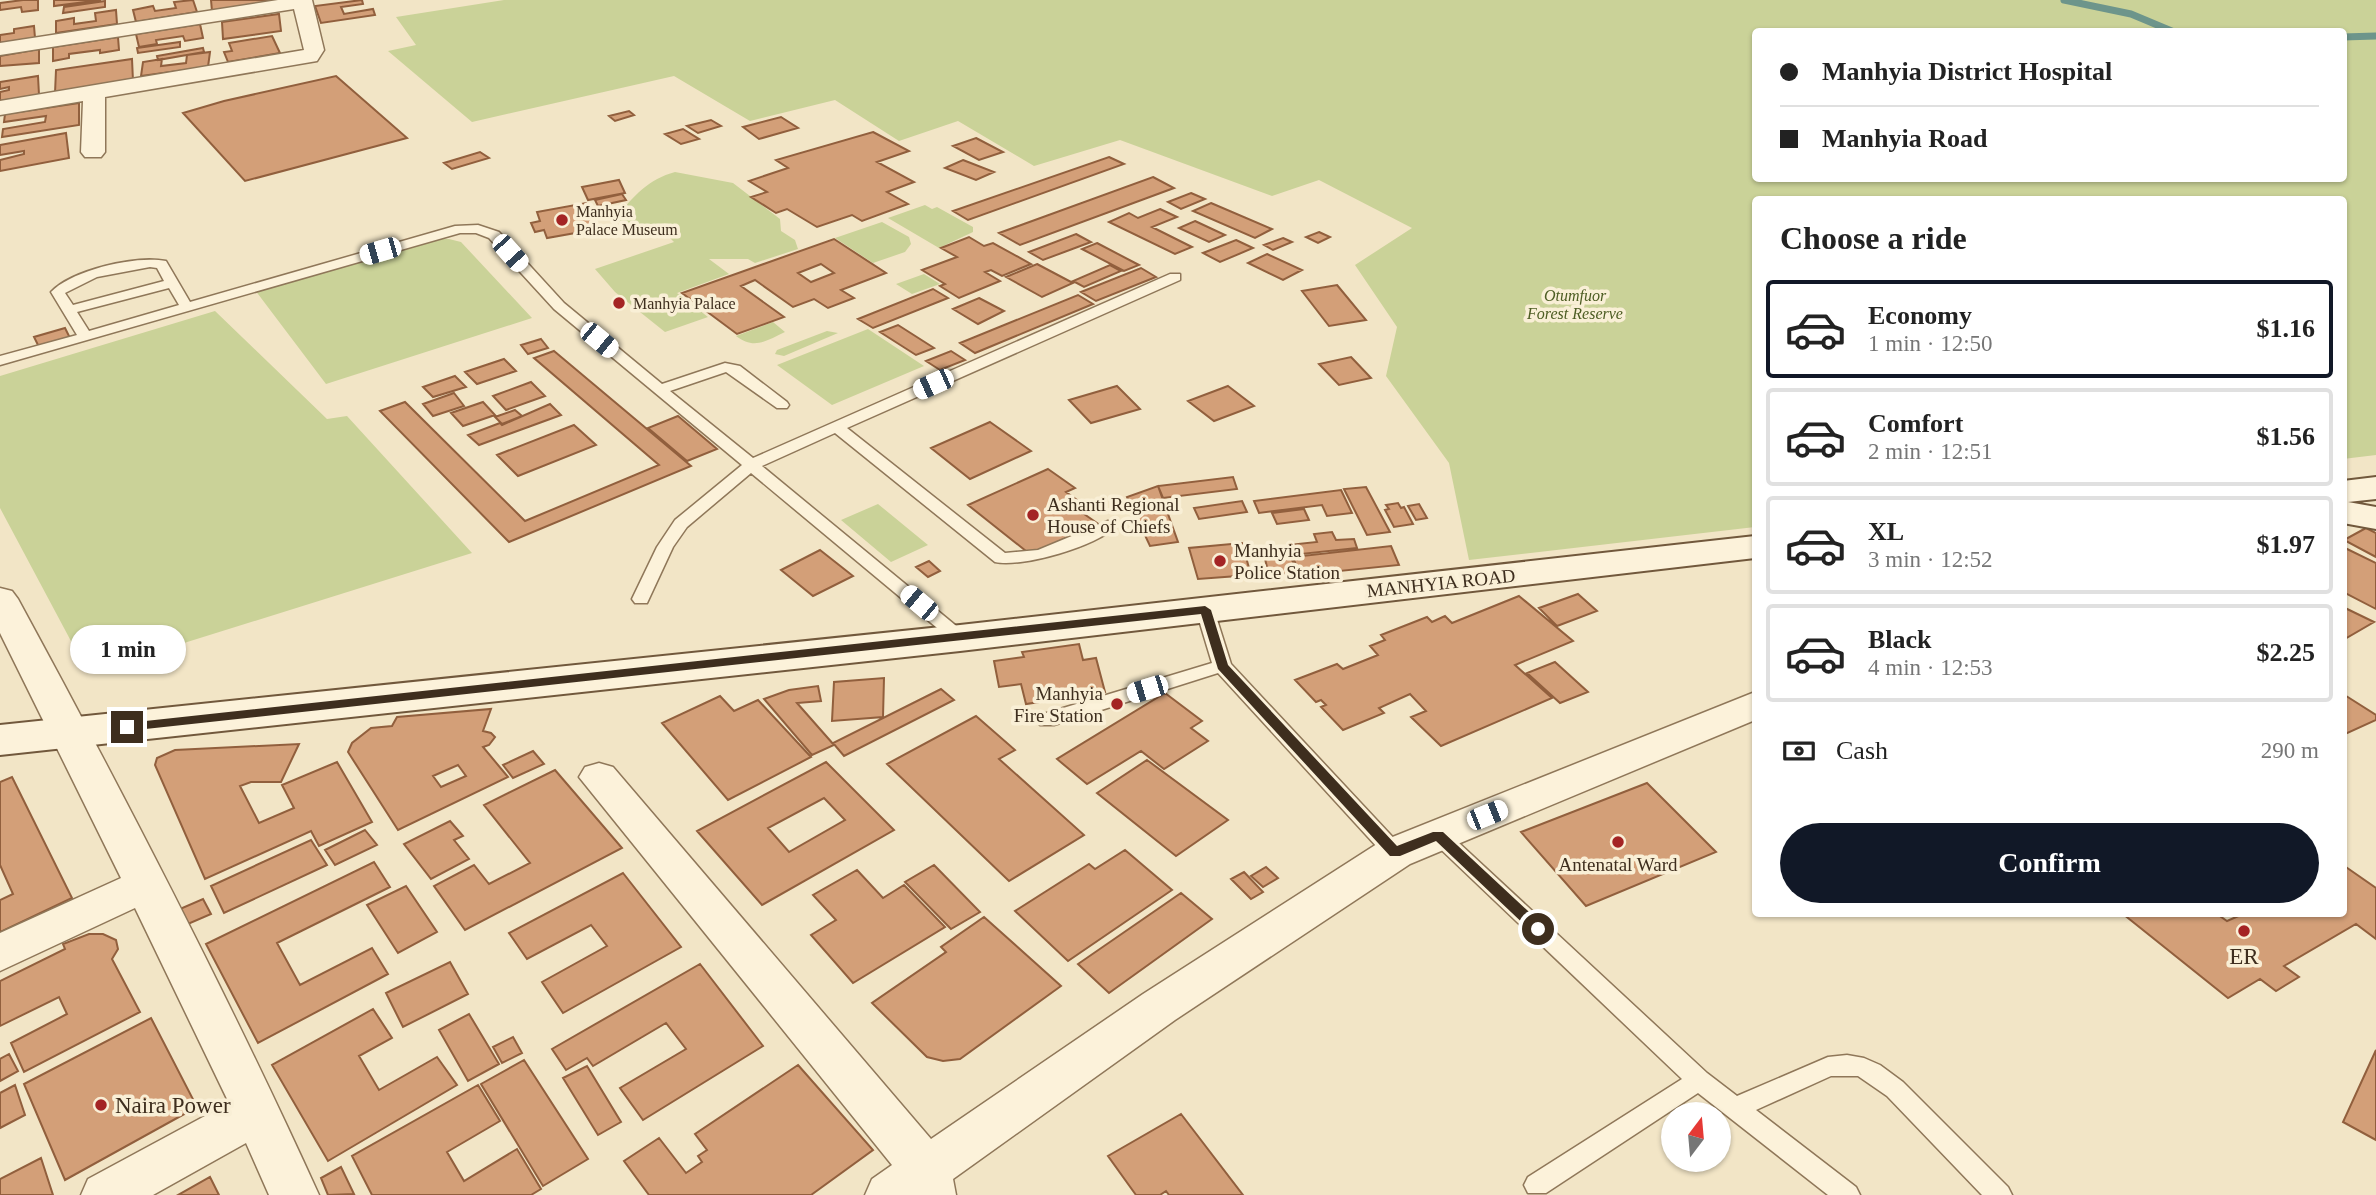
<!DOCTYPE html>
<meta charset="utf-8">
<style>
body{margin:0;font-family:Georgia,serif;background:#f2f2f2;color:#222;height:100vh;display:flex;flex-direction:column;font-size:26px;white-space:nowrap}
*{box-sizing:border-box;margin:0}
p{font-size:23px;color:#767676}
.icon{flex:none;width:38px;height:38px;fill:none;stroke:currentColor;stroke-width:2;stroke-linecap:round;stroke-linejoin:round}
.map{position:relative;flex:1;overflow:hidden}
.sheet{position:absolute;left:1752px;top:196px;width:595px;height:721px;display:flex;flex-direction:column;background:#fff;border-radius:7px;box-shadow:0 2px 5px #0004}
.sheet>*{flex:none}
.top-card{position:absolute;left:1752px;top:28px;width:595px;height:154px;border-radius:7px;box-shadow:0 2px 5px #0004;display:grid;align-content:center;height:154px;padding:0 28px;background:#fff}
.needle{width:46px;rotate:16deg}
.buttons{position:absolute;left:1661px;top:1102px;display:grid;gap:14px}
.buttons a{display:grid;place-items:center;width:70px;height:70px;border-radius:50%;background:#fff;box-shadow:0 2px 5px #0004;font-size:35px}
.end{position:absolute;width:32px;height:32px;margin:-16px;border:9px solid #3e2e1e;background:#fff;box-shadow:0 0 0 4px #fff}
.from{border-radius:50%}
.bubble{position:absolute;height:49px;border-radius:24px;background:#fff;box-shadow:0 2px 5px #0004;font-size:23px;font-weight:600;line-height:49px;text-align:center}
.car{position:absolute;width:21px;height:42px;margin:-21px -10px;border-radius:9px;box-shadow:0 0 5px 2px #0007;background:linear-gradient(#fff 24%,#345 0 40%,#fff 0 76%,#345 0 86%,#fff 0)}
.top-card b{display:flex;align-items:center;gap:24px;height:66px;font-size:26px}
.top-card b+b{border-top:2px solid #e0e0e0}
.top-card i{width:18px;height:18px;background:#222}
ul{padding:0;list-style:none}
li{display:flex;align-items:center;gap:21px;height:98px;margin:0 14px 10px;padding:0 14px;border:4px solid #e0e0e0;border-radius:7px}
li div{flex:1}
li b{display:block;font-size:26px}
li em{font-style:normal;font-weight:600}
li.current{border-color:#111827}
li>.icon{width:63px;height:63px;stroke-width:1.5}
h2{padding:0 28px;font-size:32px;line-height:84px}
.pay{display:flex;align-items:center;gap:18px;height:77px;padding:0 28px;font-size:26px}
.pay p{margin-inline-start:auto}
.action{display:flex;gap:14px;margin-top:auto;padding:14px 28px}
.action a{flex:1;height:80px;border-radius:42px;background:#111827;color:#fff;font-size:28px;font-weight:600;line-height:80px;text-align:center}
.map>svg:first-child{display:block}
.green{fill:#cad298;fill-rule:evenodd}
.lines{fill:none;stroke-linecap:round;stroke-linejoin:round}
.stream{stroke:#6d958b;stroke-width:7}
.building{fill:#d39f78;stroke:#915f3d;stroke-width:2;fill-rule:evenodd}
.lane-casing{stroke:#8f7759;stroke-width:3}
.street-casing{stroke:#8f7759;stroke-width:3}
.secondary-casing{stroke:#71583c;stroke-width:4}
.lane{fill:#fcf2da;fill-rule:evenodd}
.street{fill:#fcf2da;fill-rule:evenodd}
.secondary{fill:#fcf2da;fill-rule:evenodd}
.route{fill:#3e2e1e}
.poi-dot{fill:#a42424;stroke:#f9efd6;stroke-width:2.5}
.labels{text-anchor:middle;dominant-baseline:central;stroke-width:7;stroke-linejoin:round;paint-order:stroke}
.far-poi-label{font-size:16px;fill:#3e2e1e;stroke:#f9efd6;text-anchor:start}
.far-park-label{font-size:16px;font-style:italic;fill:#4d5d23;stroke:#f9efd6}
.poi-label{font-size:19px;fill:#3e2e1e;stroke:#f9efd6;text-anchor:start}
.street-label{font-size:19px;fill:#3e2e1e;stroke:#f9efd6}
.near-poi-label{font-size:23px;fill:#3e2e1e;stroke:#f9efd6}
</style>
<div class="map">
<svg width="2376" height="1195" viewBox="0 0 2376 1195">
<rect width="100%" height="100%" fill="#f2e5c6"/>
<path class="green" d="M504,0H2376V455L2343,459V200H1755V527L1469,560L1449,463L1386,376L1397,327L1355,265L1412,228L1319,180L1272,196L1120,140L1034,166L958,121L899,141L835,100L750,121L674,76L472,122L388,51L416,45L396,17ZM1755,32H2343V178H1755Z
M675,172L733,183L780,219L781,231L795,240L798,249L755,263L748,259H709L729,274L677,293L708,317L665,332L615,292L595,269L674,242L666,234L621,229L617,217C633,196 649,179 675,172Z
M925,205L932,209L937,207L973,227V232L939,248L888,218Z
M882,222L909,237L911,244L905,252L873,263L835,238Z
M432,239H449L461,242L532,318L326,384L255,290Z
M924,274L940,284L912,294L896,284Z
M215,311L327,419L347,416L472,553L88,673L0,508V376Z
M773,322L785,332C766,341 754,350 736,336Z
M868,329L924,366L832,405L777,365Z
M827,331L838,333L784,356L775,354L777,350Z
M878,504L928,545L891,562L841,520Z"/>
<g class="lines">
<path class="stream" d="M2064,0L2131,14L2174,32
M2343,37L2376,36"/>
</g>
<path class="building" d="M23,0H38V10L22,12L21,7L0,10V3Z
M54,0H101L54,6Z
M193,0L197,12L136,22L133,10L153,6L155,11L176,8L174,2Z
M211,0H275V2L212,11Z
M362,0L363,4L341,7L344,14L373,9L375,15L321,23L315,6Z
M105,1V7L63,13L64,7Z
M116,10L117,24L56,33V21L74,18V24L96,21L95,13Z
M279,14L281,31L223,39L222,22Z
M200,24L203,38L185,41L183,36L156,40L157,44L139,47L136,34Z
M34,26L35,38L0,43V35L14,33V29Z
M272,36L280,53L228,62L224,52L232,51L229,43Z
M118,37L119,50L100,53V50L69,54V58L53,61V47Z
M180,42V47L138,53L137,48Z
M203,48L204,52L158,60L157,56Z
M39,49V63L0,66V56Z
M210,52L208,67L141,76L143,62L162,59L161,66L186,63L187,55Z
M132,59L133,81L55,93L56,70Z
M38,76L39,95L0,101V92L9,90V87L0,89V82Z
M336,76L407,138L245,181L183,113L224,101Z
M79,103V125L2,137L3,129L45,122L46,116L4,122L5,114Z
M629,111L634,115L615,121L609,116Z
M781,117L798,128L759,139L743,127Z
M711,120L721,126L698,133L687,126Z
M683,129L699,139L681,144L665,134Z
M873,132L909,151L877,162L914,182L887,192L908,204L862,221L852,215L817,227L787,209L776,213L751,197L767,192L749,181L788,168L776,160Z
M66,133L69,158L0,171V160L24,154V151L0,155V145Z
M976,138L1003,152L979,160L953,146Z
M480,152L489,158L452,169L444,163Z
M1109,157L1124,164L968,220L953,211Z
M963,160L994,172L976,180L945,168Z
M1153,177L1174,188L1020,245L999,233Z
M619,180L625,193L588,200L582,187Z
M1191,193L1205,199L1181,209L1168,202Z
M622,194L626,200L598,206L595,200Z
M586,203L598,229L547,238L544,230L535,232L531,223L540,221L537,212Z
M1211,203L1272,229L1255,238L1193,211Z
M1160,209L1177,217L1152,227L1192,247L1175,254L1109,222L1129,213L1138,218Z
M1195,221L1225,235L1209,242L1179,228Z
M1319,232L1330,237L1318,243L1306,237Z
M1076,234L1091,242L1043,260L1029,252Z
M969,237L984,246L993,243L1031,264L1002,276L991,270L985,272L1000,281L959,298L940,286L945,284L922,270L957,257L941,248Z
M1283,238L1292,242L1273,250L1264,245Z
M834,239L886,273L841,290L854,298L828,308L814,299L793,307L755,280L741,286L784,317L737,334L682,293ZM821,264L834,273L811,282L798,273Z
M1236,240L1253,248L1220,262L1203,253Z
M1097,243L1139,265L1124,271L1082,249Z
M1267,254L1302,270L1283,280L1248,263Z
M1037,264L1073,283L1042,297L1006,277Z
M1110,265L1121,271L1084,287L1073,281Z
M1141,268L1156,277L1096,301L1081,292Z
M1337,285L1366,320L1329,326L1302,291Z
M933,289L948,298L873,328L858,319Z
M1078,295L1093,304L975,353L960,343Z
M979,298L1004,311L978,324L953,309Z
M898,325L934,348L916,355L880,332Z
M65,328L70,338L39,347L34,337Z
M541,339L548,348L528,354L521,345Z
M554,351L691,466L509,542L380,411L405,402L525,521L659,465L534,358Z
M951,351L965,360L940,370L926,361Z
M1351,357L1371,378L1339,385L1319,364Z
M504,359L516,371L477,384L465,372Z
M455,376L466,387L433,397L423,387Z
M531,382L545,396L506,410L493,396Z
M1117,386L1140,409L1091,423L1069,400Z
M1228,386L1254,406L1214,421L1188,401Z
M454,393L464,406L433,416L423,404Z
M483,402L495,415L463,426L451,413Z
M550,404L561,415L479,445L468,435L500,423L502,425Z
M515,410L522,416L502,424L495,417Z
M678,416L717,449L687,461L648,428Z
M990,422L1031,451L970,479L931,448Z
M574,425L596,445L518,476L497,455Z
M1048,469L1075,488L1066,492L1081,503L1074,507L1097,523L1031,555L968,505Z
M1233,477L1237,489L1163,498L1158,486Z
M1158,486L1178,542L1150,546L1127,497Z
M1366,487L1390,532L1367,535L1344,489Z
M1341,490L1352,513L1327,516L1322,505L1259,513L1254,501Z
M1242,501L1247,512L1199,519L1194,508Z
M1398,503L1401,508L1404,507L1413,524L1394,527L1385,510L1389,509L1386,505Z
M1419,504L1427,518L1416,520L1408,506Z
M1304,509L1309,520L1277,524L1272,513Z
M2366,528L2376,533V557L2344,540Z
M1332,532L1336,540L1354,539L1357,548L1292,555L1288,545L1317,542L1314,534Z
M1242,543L1251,575L1198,579L1189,548Z
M1391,546L1399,565L1300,575L1293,557Z
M2343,547L2376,563V609L2343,592Z
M1289,549L1296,573L1269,575L1263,551Z
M820,550L853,576L813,596L781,570Z
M929,561L940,571L928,577L916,567Z
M1578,594L1597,611L1557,626L1539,608Z
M1519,596L1573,641L1515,665L1552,698L1441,746L1411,717L1426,711L1410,694L1379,708L1384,713L1343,730L1321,707L1326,705L1321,700L1316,702L1295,680L1337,664L1343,669L1378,655L1370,646L1385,640L1381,635L1427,617L1432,622L1445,616L1452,623Z
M2343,607L2374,622L2343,640Z
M1079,644L1083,660L1096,658L1105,692L1026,704L1021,684L999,687L994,661L1024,657L1022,652Z
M1555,662L1588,692L1560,703L1527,673Z
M884,678L883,717L832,721L834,682Z
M818,686L821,701L797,703L834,745L812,755L764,699L789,690Z
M941,689L954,700L844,756L833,743Z
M1165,693L1202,721L1191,728L1208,741L1164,769L1141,751L1087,784L1057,759Z
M2343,694L2376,715V720L2343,735Z
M720,696L734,711L758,700L811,757L728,800L662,723Z
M491,709L483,731L491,733L495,737L489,745L483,747L508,777L398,830L348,752L352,743L371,728L392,726L397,717ZM458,765L466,776L441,787L433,776Z
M976,716L1015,750L999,759L1084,835L1009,881L887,764Z
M299,744L281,782H251L240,786L259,823L294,808L282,785L337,762L372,822L319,846L311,831L205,879L155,765L157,758L175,750Z
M533,751L544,764L513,778L503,765Z
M1147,760L1228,820L1176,856L1097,793Z
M826,762L894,830L762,905L697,831ZM824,798L845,820L789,852L768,828Z
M555,770L622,848L465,930L434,886L474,865L489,884L530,863L484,805Z
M12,777L72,898L0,932V900L13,894L0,865V782Z
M1647,783L1716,852L1586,906L1521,832Z
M450,821L463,836L454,840L469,859L431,879L404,844Z
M365,830L377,845L335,865L325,850Z
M311,840L327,865L224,913L211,886Z
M1125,850L1172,890L1068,961L1015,911L1089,864L1095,869Z
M374,862L390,887L277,943L300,985L372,948L388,974L258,1043L206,944Z
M934,865L980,912L951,929L905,882Z
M2343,865L2376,888V939L2356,924L2284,966L2299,977L2276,991L2260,979L2228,998L2123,914H2217L2227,921L2243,914H2343Z
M1266,867L1278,878L1263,887L1251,876Z
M857,870L883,898L904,885L945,927L853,983L811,935L836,920L813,895Z
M1244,872L1263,892L1251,899L1231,879Z
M623,873L681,947L563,1013L542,982L607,946L591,925L527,959L509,933Z
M406,886L437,932L398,953L367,905Z
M1181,893L1212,919L1109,993L1078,964Z
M203,899L211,914L181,927L173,912Z
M984,917L1061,986L960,1059L943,1061L927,1057L872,1003L946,952L941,947Z
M89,934H103L116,940L118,949L112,959L140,1012L24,1072L11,1043L67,1014L59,997L0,1026V981L65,949L63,944Z
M450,962L468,994L403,1027L386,993Z
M700,964L763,1046L643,1120L620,1088L686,1049L666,1023L593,1066L587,1058L566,1070L552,1049Z
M373,1009L392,1038L359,1056L379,1090L437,1057L457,1085L328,1161L272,1065Z
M469,1014L499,1064L468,1081L439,1030Z
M151,1018L197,1107L65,1180L24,1084Z
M513,1037L522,1053L502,1063L493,1047Z
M2376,1050V1140L2343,1122Z
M9,1054L18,1071L0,1081V1059Z
M524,1060L588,1159L543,1186L481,1084Z
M798,1065L873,1150L811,1195H649L624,1161L659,1138L686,1173L702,1162L698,1156L707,1150L695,1134Z
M587,1066L621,1122L598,1135L563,1078Z
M15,1085L25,1115L0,1128V1093Z
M478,1085L500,1121L447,1152L464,1181L517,1149L541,1189L531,1195H372L352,1156Z
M1181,1114L1243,1195H1169L1166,1191L1160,1195H1136L1108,1156Z
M41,1158L53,1195H0V1179Z
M341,1167L354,1194L328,1195L321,1178Z
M210,1177L219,1195H178Z"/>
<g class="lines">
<g class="lane-casing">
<path id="lane" d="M478,225L499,232L564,303L662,384L725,363L740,366L787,402L789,405L787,408H777L726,372L670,391L753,458L1170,274H1180V280L847,428L1005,553L1038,550L1108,521L1116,526C1098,546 1022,568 995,562L835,433L762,466L966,634L969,638L966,642H954L751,473L687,527L673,547L647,603H635L632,599L657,547L675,520L742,465L554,309L489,238L476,233H460L0,365V356L77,335L51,292C72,270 136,255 166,261L190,302L455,226ZM150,267L157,268L164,281L73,305L65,293L97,277ZM169,288L179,305L89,331L77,312Z
M1205,604L1214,610L1231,664L1402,847L1405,853L1402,859L1395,861L1388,859L1218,673L1054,725H1040L1037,720L1040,715L1212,663L1196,610Z
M1438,827L1445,830L1707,1073L1737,1096L1828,1057L1847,1055L1864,1058L1880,1065L1903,1082L2008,1187L2012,1195H1982L1887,1096L1858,1076H1831L1756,1110L1856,1187L1860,1195H1828L1698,1093L1546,1193H1528L1524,1185L1528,1177L1682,1079L1431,840L1428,835L1431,830Z"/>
</g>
<g class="street-casing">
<path id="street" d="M278,0H312L324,50L317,61L105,97V152L101,157H85L81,152L83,101L0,115V101L304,50L294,9L0,55V43Z
M0,588L12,591L18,599C124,794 227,993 319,1195H269L246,1143L153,1195H81L88,1179L229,1103L135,908L0,971V933L121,878L0,633Z
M1755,692V720L1410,864L1175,1020L953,1179L956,1195H865L872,1179L892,1165L579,777L585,767L599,763L613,767L931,1139L1143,994L1380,842Z"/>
</g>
<g class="secondary-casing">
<path id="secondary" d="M2376,477V499L2348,502L2376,507V529L2343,523V481Z
M1755,536V558L960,651L0,755V725L960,625Z"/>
</g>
<use href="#lane" class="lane"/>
<use href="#street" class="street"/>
<use href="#secondary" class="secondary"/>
</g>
<path class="route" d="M1205,606L1211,610L1228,665L1397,846L1433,832H1443L1543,925V933H1533L1436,841L1400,856H1390L1218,669L1201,614L127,731L120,727L127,723Z"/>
<g class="poi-dot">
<circle cx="562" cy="220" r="7"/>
<circle cx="619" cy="303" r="7"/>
<circle cx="1033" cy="515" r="7"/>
<circle cx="1220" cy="561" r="7"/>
<circle cx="1117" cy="704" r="7"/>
<circle cx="1618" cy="842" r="7"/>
<circle cx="2244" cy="931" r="7"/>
<circle cx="101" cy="1105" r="7"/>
</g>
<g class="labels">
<g class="far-poi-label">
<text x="576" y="211">Manhyia<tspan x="576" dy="18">Palace Museum</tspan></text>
<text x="633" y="303">Manhyia Palace</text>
</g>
<g class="far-park-label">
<text x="1575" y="295">Otumfuor<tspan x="1575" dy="18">Forest Reserve</tspan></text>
</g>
<g class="poi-label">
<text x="1047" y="504">Ashanti Regional<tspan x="1047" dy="22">House of Chiefs</tspan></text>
<text x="1234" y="550">Manhyia<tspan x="1234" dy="22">Police Station</tspan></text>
<text x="1103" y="693" text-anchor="end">Manhyia<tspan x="1103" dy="22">Fire Station</tspan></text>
<text x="1618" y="864" text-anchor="middle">Antenatal Ward</text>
</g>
<g class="street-label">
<text transform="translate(1441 583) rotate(-6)">MANHYIA ROAD</text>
</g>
<g class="near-poi-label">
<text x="2244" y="956">ER</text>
<text x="115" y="1105" text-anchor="start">Naira Power</text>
</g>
</g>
</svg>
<div class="buttons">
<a><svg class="needle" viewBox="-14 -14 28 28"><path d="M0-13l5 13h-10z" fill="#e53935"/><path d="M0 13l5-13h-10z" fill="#767676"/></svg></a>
</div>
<i class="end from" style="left:1538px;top:929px"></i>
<i class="end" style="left:127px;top:727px"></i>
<div class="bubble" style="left:70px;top:625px;width:116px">1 min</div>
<i class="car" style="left:380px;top:251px;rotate:254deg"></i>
<i class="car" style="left:510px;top:253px;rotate:138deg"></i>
<i class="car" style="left:599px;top:340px;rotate:129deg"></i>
<i class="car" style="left:933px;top:384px;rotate:246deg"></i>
<i class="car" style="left:919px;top:603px;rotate:310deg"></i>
<i class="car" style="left:1147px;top:689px;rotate:253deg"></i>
<i class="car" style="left:1487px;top:815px;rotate:68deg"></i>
<div class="top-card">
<b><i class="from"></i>Manhyia District Hospital</b>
<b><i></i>Manhyia Road</b>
</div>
<section class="sheet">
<h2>Choose a ride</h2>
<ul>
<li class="current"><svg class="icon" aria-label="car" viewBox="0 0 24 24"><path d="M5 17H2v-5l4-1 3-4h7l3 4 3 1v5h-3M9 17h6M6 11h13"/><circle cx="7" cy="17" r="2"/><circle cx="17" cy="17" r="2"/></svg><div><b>Economy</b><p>1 min · 12:50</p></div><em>$1.16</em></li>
<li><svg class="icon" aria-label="car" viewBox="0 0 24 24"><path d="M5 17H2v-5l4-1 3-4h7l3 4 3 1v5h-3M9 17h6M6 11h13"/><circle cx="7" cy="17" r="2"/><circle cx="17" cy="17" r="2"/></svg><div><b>Comfort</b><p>2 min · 12:51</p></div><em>$1.56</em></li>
<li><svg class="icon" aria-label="car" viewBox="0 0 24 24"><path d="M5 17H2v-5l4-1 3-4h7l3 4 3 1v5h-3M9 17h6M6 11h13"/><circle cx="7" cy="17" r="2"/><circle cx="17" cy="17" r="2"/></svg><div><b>XL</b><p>3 min · 12:52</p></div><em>$1.97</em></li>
<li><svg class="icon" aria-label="car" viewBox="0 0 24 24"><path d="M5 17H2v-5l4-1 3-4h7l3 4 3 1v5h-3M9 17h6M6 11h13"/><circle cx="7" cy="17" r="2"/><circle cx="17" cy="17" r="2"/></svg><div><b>Black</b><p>4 min · 12:53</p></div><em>$2.25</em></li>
</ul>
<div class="pay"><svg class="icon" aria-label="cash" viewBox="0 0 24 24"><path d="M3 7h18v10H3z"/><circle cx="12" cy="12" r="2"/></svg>Cash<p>290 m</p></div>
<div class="action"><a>Confirm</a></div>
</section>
</div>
